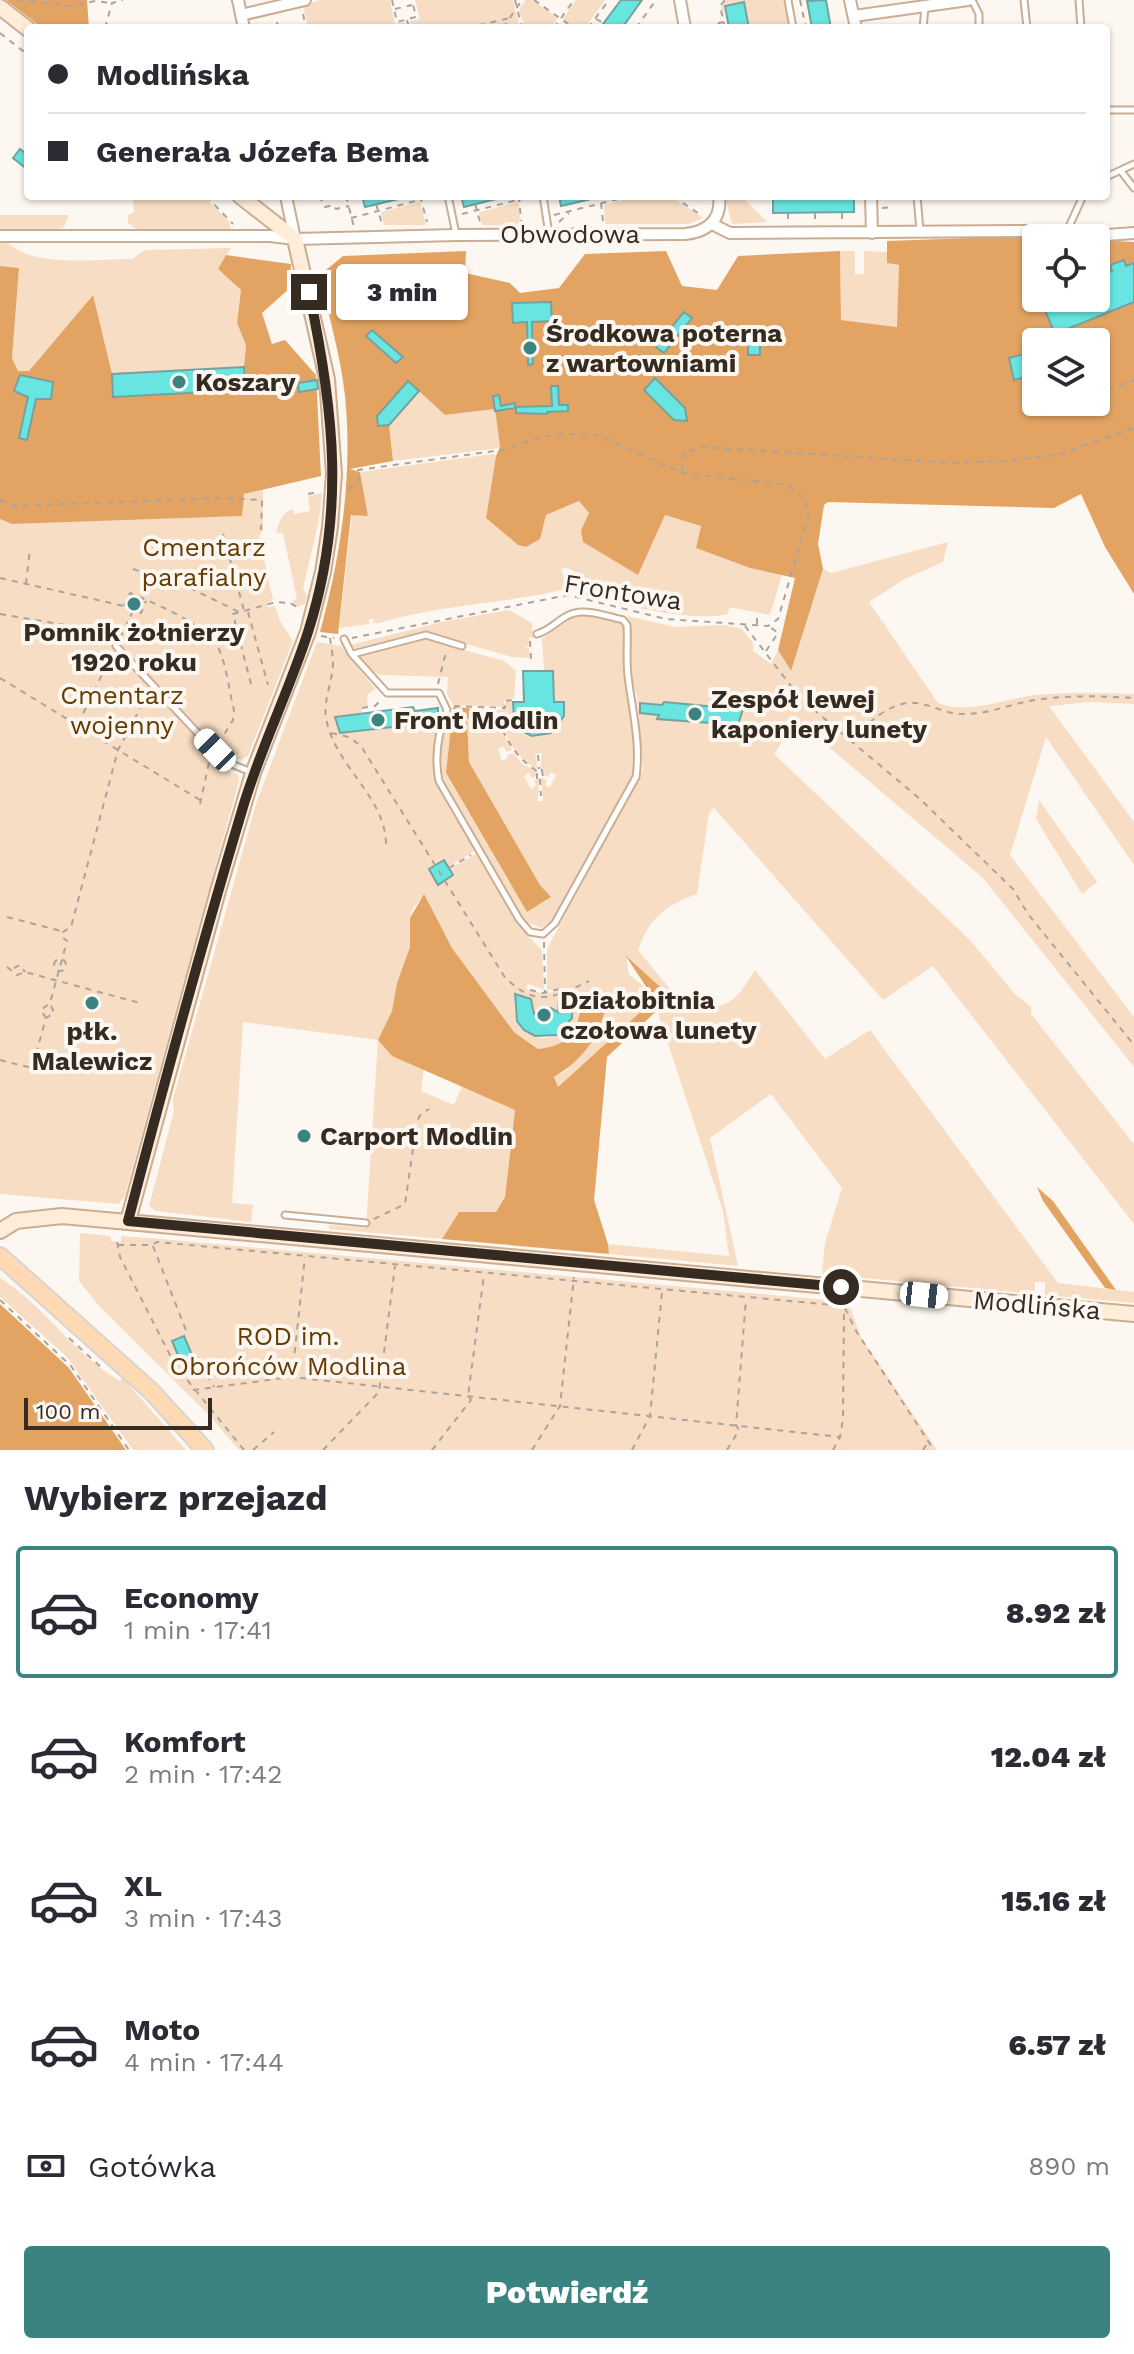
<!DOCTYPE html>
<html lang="pl">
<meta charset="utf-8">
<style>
body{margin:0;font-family:"Work Sans",sans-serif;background:#f2f2f3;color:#2b2b33;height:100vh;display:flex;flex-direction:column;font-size:30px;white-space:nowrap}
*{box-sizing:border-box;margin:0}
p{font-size:26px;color:#7c7c81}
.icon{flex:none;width:44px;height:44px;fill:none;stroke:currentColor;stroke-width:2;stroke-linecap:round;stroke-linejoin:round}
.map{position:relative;height:1450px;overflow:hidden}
.sheet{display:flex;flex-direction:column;background:#fff;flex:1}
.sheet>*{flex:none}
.guide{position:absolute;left:24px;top:24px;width:1086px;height:176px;border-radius:8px;box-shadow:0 2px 6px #0004;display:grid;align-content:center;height:176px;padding:0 24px;background:#fff}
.tools{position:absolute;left:1022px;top:224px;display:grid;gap:16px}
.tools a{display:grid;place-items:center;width:88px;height:88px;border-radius:8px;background:#fff;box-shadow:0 2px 6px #0004;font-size:40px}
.scale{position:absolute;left:24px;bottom:20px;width:188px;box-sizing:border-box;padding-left:8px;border:4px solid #362b21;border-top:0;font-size:22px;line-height:28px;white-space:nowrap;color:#362b21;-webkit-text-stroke:6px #fdf7f1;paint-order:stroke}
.end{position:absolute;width:36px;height:36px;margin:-18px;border:10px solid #362b21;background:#fff;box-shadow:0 0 0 4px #fff}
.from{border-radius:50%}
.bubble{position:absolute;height:56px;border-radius:8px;background:#fff;box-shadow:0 2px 6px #0004;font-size:26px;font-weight:800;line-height:56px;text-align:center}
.car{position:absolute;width:24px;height:48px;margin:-24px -12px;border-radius:10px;box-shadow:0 0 6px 2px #0007;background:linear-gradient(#fff 24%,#345 0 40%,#fff 0 76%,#345 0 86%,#fff 0)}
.guide b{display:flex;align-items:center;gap:28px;height:76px;font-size:30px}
.guide b+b{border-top:2px solid #e1e1e2}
.guide i{width:20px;height:20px;background:#2b2b33}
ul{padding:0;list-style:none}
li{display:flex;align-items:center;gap:24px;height:132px;margin:0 16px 12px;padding:0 8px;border:4px solid transparent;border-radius:8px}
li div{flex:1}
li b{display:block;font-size:30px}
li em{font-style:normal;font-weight:800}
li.current{border-color:#3b8380}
li>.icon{width:72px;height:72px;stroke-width:1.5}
h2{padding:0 24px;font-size:36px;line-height:96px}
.pay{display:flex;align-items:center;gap:20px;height:88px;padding:0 24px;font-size:30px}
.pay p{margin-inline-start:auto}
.action{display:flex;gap:16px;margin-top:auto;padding:16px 24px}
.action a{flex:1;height:92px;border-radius:8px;background:#3b8380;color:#fff;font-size:32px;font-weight:800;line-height:92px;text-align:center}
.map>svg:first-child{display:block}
.green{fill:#f7ddc4;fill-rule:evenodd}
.forest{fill:#e3a463;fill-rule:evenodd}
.building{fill:#68e5e0;stroke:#75a29f;stroke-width:2}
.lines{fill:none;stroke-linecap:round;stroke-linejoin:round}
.lane-casing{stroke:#c9ae93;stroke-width:9}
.street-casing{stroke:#c9ae93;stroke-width:14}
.secondary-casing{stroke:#c9ae93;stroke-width:18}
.primary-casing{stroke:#d7d5d3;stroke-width:20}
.path{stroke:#aba39c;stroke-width:2;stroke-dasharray:6 6;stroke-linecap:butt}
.lane{stroke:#fff;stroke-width:5}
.street{stroke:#fff;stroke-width:10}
.secondary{stroke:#ffecd9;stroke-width:14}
.primary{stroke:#fed9b3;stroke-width:16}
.route{stroke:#362b21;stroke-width:10}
.poi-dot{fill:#3b8380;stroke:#fdf7f1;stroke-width:3}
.labels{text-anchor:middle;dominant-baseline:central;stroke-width:8;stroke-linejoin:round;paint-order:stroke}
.street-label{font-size:26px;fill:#362b21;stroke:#fdf7f1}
.poi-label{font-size:26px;font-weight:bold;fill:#362b21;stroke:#fdf7f1;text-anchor:start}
.park-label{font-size:26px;fill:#653c06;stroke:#fdf7f1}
</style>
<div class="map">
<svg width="1134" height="1450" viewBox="0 0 1134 1450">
<rect width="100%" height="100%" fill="#fdf7f1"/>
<path class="green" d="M320,0H390L395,24L405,22L407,28H308L303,5Z
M415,0H513L520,28H412L410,21L420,19Z
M526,0H532L558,18L551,28H524L519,9Z
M576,0H605L585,28H576L563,19Z
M726,0H785L791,28H749L743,1L724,5V20L721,6Z
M133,196H165V199L166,196H203L229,221L231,230H137L128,223V215L134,212Z
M639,196H670L703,218L689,224H605L604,205Z
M725,196H741L767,222L732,224Z
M420,202L426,225H384L381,212Z
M519,202L520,225H482L479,212Z
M0,215H69L64,227L56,230H0Z
M0,243H8C34,268 97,259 132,259L145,250L231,248L218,269L241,290L237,323L246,345L244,367L112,374L92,296L29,371L18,372L12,358L19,268L0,266Z
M840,251H855V274H864V251L887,252V263L899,265L898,327L841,320Z
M419,391L445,415L495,409L500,448L393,461L389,425Z
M493,454L496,456L486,518L518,545L526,547L546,515L579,501L589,513L581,530L638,575L665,514L701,526L696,548L750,568L782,575L770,615L734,608H729L728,614C694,623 619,604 583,595V577L566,567L561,570L570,588C507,604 441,604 379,623H373L374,619H369V624L339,628L352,515H368L360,472Z
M263,490V530L259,536L273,600L267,603L268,607L275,606L280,621L293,641L248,756L241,760L237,757L241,755L237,754L229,768L230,774H238L239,781L125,1195L119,1204L0,1194V519L12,524L241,516L244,494Z
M322,493C320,525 310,556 303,589L307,595L305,604L297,607L292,601L297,599L283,533H276C279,522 281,513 293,509L294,514L310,511L308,496Z
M948,542L943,562L905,579L869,602L938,703C967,715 1004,699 1035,695C1068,692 1101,693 1134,694V704L1091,702L1049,706L1134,822V865L1046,737L1010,855L1134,1017V1067L983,878L797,720L774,754L969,939L1015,994L1031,1007V1014L1134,1144V1224L933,966L883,1000L714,808L709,813L697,894C666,905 649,918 638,950L689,1012C730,1005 733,1006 755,970L825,1059L870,1030L1058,1283L1134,1292V1303L1045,1295V1282H1035V1294L822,1274L825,1243L842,1188L771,1094L710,1138L738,1266L609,1254L608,1244L729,1256L723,1211L657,1010L668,994L626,956L629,975L650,991L647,1006L558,1087L554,1077L567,1070L578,1028L559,1046L539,1049L514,1032L452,948L424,895L413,908L410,918V947L397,983L392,1011L378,1040L392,1056L424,1068L421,1091L454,1105L463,1084L515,1109L505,1197L496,1212H459L442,1239L329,1229V1225L366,1228L378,1040L243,1022L232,1203L253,1205L251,1222L156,1211L149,1206L174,1111L173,1099L256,804L317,642L341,646L375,689L367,695L368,706L362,707V714L336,717L340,733L419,724L418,720L438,718L434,775L475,851L448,867L429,870L439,884L453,876L450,869L477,853L522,930L542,950L544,990L528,984L526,989L545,994L562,990H547V949L643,770L637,696L632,681L630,626L627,616L675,627L724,625L742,629L753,643V651L771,664L778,650L791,671L823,569L831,573ZM664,702L742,709L743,710L737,725L658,719L659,715L640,713V703L662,705ZM573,994C578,1057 506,1048 515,995L531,999L534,1014L558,1012L559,999Z
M509,610L532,623L533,638L529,637V646L524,647L529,648V658L512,657L428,633L358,651L351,645L441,622Z
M581,614L624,625L635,759L632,777L554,919L541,928L523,920L452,798C437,771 435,744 452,717L446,774L527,912L550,897L540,885L469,762L467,719L496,717L512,750L506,752L504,746L498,749L502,761L508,758L507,755L514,753L522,764L536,770V776L532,778L529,773L524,776L531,789L536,786L534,780L539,779L538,801H543L541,778L547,780L545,785L550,788L556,775L551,772L548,777L544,775L543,769H540L542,753L535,754L538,769C513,757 505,734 496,710L505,709L506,702H513C513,708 512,717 514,722C521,746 564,741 564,703L554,702L553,671H544L542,639L570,616Z
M423,638L504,661L516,671L514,698L504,700V707L453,705L447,694L448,677L380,675L372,671L357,655Z
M1039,800L1097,882L1082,894L1036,819Z
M80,1233L111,1236V1241L121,1242V1236L150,1238L848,1302L861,1337L937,1450H239L209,1415L99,1306L79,1281Z
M0,1278C45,1306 73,1354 120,1381L122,1377L186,1450H133L67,1357L0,1297Z"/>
<path class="forest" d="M6,0H87L89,28H42Z
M1023,236L1060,238H1036V298H1096V240L1134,242V594L1105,547L1081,494L1054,508L828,502L824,505L818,544L823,569L791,671L778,650L795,578L750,568L696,548L701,526L665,515L638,575L583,542L581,530L589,513L579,501L546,515L540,539L526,547L518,545L486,518L496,456L500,447L495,409L445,415L408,381L377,416L378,426L389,425L393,461L350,469L360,472L368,516L351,515L338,634L320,632C341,555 353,475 345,396C341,356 328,315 320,275L343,256L466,251L465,273L510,283L520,293L559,288L585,254L666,251L682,286L717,290L738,256L840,251L841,320L897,327L899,265L887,263V241ZM1036,342H1096V402H1036Z
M226,255L291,264L290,288L262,313L272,344L285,340L316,375L321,476L244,494L242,516L12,524L0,519V266L19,268L12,358L18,371H29L93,295L112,374L244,367L246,345L237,323L241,290L218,269Z
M453,707L492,710V716L467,719L469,762L540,885L551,897L527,912L446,773Z
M424,894L452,948L514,1032L538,1049C571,1045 577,1033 582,1001L603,995L607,1002C600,1036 584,1059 554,1077L558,1087L647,1006L643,1000L649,991L625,955L668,994L663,1005L607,1057L594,1200L608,1244L609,1254L442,1239L459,1212H496L505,1197L515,1110L392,1056L378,1040L392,1011L397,983L410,947V918Z
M1037,1187L1053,1201L1116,1290L1105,1288L1043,1201Z
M0,1304L69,1368L126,1450H0Z"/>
<path class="building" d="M621,0H642L622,28H600Z
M826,0L831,28H812L807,1Z
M744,2L749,28H729L725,6Z
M20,149L28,155V170L13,158Z
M362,196H411L365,207Z
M461,196H508L464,207Z
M559,196H604L561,206Z
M773,196H854V212L773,213Z
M1124,260L1126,266L1134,263V302L1055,334L1041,301L1096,298V278L1112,271L1110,265Z
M551,302L552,321L532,322L533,364L528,365L527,322L513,323L512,303Z
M684,312L692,318L664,353L656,347Z
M372,330L403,357L396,363L366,336Z
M748,337H760V355H748Z
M1036,351V402H1042L1043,407L1037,408L1029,376L1014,380L1009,358Z
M244,367L245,390L113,397L112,374Z
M20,375L53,382L51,399H36L27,440L19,438L28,397L14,391Z
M655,378L685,408L687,421L674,420L644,390Z
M317,380L318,389L299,392L298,383Z
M408,381L419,391L389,425L378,426L377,416Z
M551,386H558L559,405H568V411L547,412V414L516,413V408L495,411L493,396L499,395L501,406L515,403V407L552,406Z
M523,671H553L554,702H564V716L551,733L532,736L523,732L514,722L513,702H524Z
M664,702L717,707L743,709L738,725L657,719L659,715L640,713V703L662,705Z
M413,707L415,711L438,708V718L418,720L420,724L340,733L335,717Z
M444,860L453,875L438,885L429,869Z
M573,993L572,1018L558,1035L535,1036L524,1030L517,1021L515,994L531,999L534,1014L539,1010L547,1013L551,1008L558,1012L559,999Z
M184,1336L192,1355L180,1360L172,1341Z"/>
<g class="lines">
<g class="lane-casing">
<path id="lane" d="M788,0L793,28
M972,0L979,14V28
M1024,0L1027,28
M1079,0L1081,28
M923,28L925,7
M1106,110H1134
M1121,171L1134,188
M1106,177L1134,164
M448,196L456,234
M543,196L549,234
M917,196L920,231
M1067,231L1083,196
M344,639L351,653L387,693H439L447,710C438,733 434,757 439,781L519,919L530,932L543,934L555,923L636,777C641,744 632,709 628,676C626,660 628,642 627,625L623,620C605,616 582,606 565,617C555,623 548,631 537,634
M116,646L224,761L251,772
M353,654L426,635L462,646
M285,1215L366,1223"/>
</g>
<g class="street-casing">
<path id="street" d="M238,0L244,28
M680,0L685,28
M850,0L856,28
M241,15L305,0
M854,16L968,0
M286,196L295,239
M871,196L872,233
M712,224L730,233L1026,231L1107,235L1134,233
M0,236H270L295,239L456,235L685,234C708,232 722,219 719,196"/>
</g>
<g class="secondary-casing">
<path id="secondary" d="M0,7L28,29
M128,1221L218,891L253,773L308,632L323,572L330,527L334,474L327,379L295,239L240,196
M0,1231L16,1221L62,1216L1134,1314"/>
</g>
<g class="primary-casing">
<path id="primary" d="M0,1256L151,1391L205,1450"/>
</g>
<path class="path" d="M18,0L71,6L95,1L112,3
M392,0L397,22L416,17L412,0
M515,0L522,28
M534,0L574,28
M800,0L806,28
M395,9L412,5
M303,14L306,28
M596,19L603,23
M407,20L409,28
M277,22L278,28
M706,26L728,21
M105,28L112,3L123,0
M467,28L510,18
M503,28L522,0
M554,28L574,0
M588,28L609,0
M636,28L656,0
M725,28L720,6L725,0
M0,33L28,55
M206,196L233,224
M319,196L325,207L333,205L336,209L349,206
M346,196L354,227
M420,196L427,222
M519,196L521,221
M673,196L702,216
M300,200L305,196
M601,203L603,221
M376,204L383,227
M475,204L480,222
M882,208L893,207
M788,213V220
M815,213V220
M842,213V220
M462,214L533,196
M554,215L631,196
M351,218L435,196
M559,222L569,213
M1096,393L1134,380
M1047,411L1072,402
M682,471L683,454L701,447L952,463L1003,461L1057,455L1134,428
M348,490L359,480L358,470L509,449L540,437L564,434L597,435L682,473L788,485L802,497L809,514L778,619L768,626L666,619L568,595L352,638
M308,494L318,492
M0,500L15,506L221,498L262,500L261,530
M223,534L244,610
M133,569L190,588L239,612
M0,578L124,606L141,613L146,601
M26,584L30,549
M124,606L130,593C154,603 208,625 219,649C227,667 229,691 234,710L233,720L219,743
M248,612L268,685
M0,614L88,629L108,641
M757,624V612
M745,626L801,699L920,799L1013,889L1028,914L1134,1045
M321,636L334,638
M120,638L133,611
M330,638C331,646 333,655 333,662C333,681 323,700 326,718C334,766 387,797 386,846
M530,641L531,659
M766,651L778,633L769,626
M0,678L200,800
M251,684L233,614L276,602L290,603L301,609
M438,684L446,652
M454,706L505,708L504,701L514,700
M362,708L375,706L381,700
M493,708C504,735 513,756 537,771
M78,724L112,654
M331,733L349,737L361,746L504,976C534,1008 554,998 589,981
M853,740C866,726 881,709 902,704C923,698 940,714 962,714C986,715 1010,704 1035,700C1068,695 1101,696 1134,698
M538,755L539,769
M542,770L543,777L537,778V771Z
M540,779L541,796
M200,804L210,758
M449,868L471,855
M7,917L61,931
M544,942L545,993
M54 965a6 6 0 1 1 12 0a6 6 0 1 1-12 0Z
M7,967L17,975L25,972L140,1003
M14,968L20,965L25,972
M530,990L543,993L560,989
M92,1001L94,992
M96,1002L97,993
M46,1018L41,1010L50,1003L67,941L62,937L63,932L71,927L118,750L148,694
M0,1060L32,1068L46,1018L54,1013L50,1003
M374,1219L405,1204L417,1121L421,1114L429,1109
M117,1242L120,1257L175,1365L244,1450
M118,1245H152L157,1242L844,1306L856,1331L934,1450
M153,1246L187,1333
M0,1300L71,1366L129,1450
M69,1338L103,1369
M195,1354L214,1387
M292,1377L305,1257
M193,1390L292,1377L840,1437
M253,1450L274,1432
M323,1450L379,1392L395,1266
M432,1450L471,1400L468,1396L484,1275
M532,1450L560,1406L574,1277
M632,1450L650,1416L662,1292
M727,1450L739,1430L736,1425L746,1299
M833,1450L840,1437L843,1419L844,1307
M923,1450L928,1442"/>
<use href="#lane" class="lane"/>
<use href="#street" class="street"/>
<use href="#secondary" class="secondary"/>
<use href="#primary" class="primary"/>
</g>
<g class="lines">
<path class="route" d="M309,292C334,410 346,513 308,632C289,691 261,747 243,807C202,944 164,1083 128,1221L841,1287"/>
</g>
<g class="poi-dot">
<circle cx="530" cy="348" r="8"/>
<circle cx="179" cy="382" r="8"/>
<circle cx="134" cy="604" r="8"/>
<circle cx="695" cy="714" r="8"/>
<circle cx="378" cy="720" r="8"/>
<circle cx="92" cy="1003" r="8"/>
<circle cx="544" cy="1015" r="8"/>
<circle cx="304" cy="1136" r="8"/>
</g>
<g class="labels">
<g class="street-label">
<text x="570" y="234">Obwodowa</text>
<text transform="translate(623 592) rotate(9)">Frontowa</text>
<text transform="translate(1037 1305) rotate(5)">Modlińska</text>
</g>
<g class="poi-label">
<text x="546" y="333">Środkowa poterna<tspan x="546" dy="30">z wartowniami</tspan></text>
<text x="195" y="382">Koszary</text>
<text x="134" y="632" text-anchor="middle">Pomnik żołnierzy<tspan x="134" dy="30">1920 roku</tspan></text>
<text x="711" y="699">Zespół lewej<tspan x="711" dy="30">kaponiery lunety</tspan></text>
<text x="394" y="720">Front Modlin</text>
<text x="560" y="1000">Działobitnia<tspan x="560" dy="30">czołowa lunety</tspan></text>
<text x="92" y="1031" text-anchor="middle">płk.<tspan x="92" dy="30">Malewicz</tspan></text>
<text x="320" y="1136">Carport Modlin</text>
</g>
<g class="park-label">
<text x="204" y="547">Cmentarz<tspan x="204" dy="30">parafialny</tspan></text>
<text x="122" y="695">Cmentarz<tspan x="122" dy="30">wojenny</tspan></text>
<text x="288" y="1336">ROD im.<tspan x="288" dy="30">Obrońców Modlina</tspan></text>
</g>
</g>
</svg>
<div class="tools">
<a><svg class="icon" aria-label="locate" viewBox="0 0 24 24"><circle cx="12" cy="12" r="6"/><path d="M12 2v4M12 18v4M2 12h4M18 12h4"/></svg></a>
<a><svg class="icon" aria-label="layers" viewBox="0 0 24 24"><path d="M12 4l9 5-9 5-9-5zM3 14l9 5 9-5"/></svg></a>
</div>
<div class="scale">100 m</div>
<i class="end from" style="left:841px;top:1287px"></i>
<i class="end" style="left:309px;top:292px"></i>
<div class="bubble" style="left:336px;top:264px;width:132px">3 min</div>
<i class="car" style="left:215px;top:750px;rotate:316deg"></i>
<i class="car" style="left:924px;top:1295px;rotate:96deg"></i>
<div class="guide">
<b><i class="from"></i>Modlińska</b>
<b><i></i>Generała Józefa Bema</b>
</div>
</div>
<section class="sheet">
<h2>Wybierz przejazd</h2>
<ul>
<li class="current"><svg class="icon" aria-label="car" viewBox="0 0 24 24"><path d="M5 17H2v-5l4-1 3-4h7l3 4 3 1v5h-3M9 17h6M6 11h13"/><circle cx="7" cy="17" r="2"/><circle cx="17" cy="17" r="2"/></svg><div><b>Economy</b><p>1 min · 17:41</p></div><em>8.92 zł</em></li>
<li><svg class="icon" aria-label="car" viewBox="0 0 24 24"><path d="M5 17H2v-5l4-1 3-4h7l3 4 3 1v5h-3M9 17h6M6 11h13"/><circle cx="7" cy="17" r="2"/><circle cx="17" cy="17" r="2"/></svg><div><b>Komfort</b><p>2 min · 17:42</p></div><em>12.04 zł</em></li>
<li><svg class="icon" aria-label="car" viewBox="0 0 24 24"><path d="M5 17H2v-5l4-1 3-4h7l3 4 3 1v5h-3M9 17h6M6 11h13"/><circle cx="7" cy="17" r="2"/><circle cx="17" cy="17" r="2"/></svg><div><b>XL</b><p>3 min · 17:43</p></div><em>15.16 zł</em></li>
<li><svg class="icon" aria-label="car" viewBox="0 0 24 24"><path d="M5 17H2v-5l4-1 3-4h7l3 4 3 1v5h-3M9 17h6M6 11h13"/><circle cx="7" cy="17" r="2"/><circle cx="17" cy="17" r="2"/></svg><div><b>Moto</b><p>4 min · 17:44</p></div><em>6.57 zł</em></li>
</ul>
<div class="pay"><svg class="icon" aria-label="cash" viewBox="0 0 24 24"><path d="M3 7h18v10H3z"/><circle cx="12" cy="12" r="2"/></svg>Gotówka<p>890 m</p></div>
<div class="action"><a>Potwierdź</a></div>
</section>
